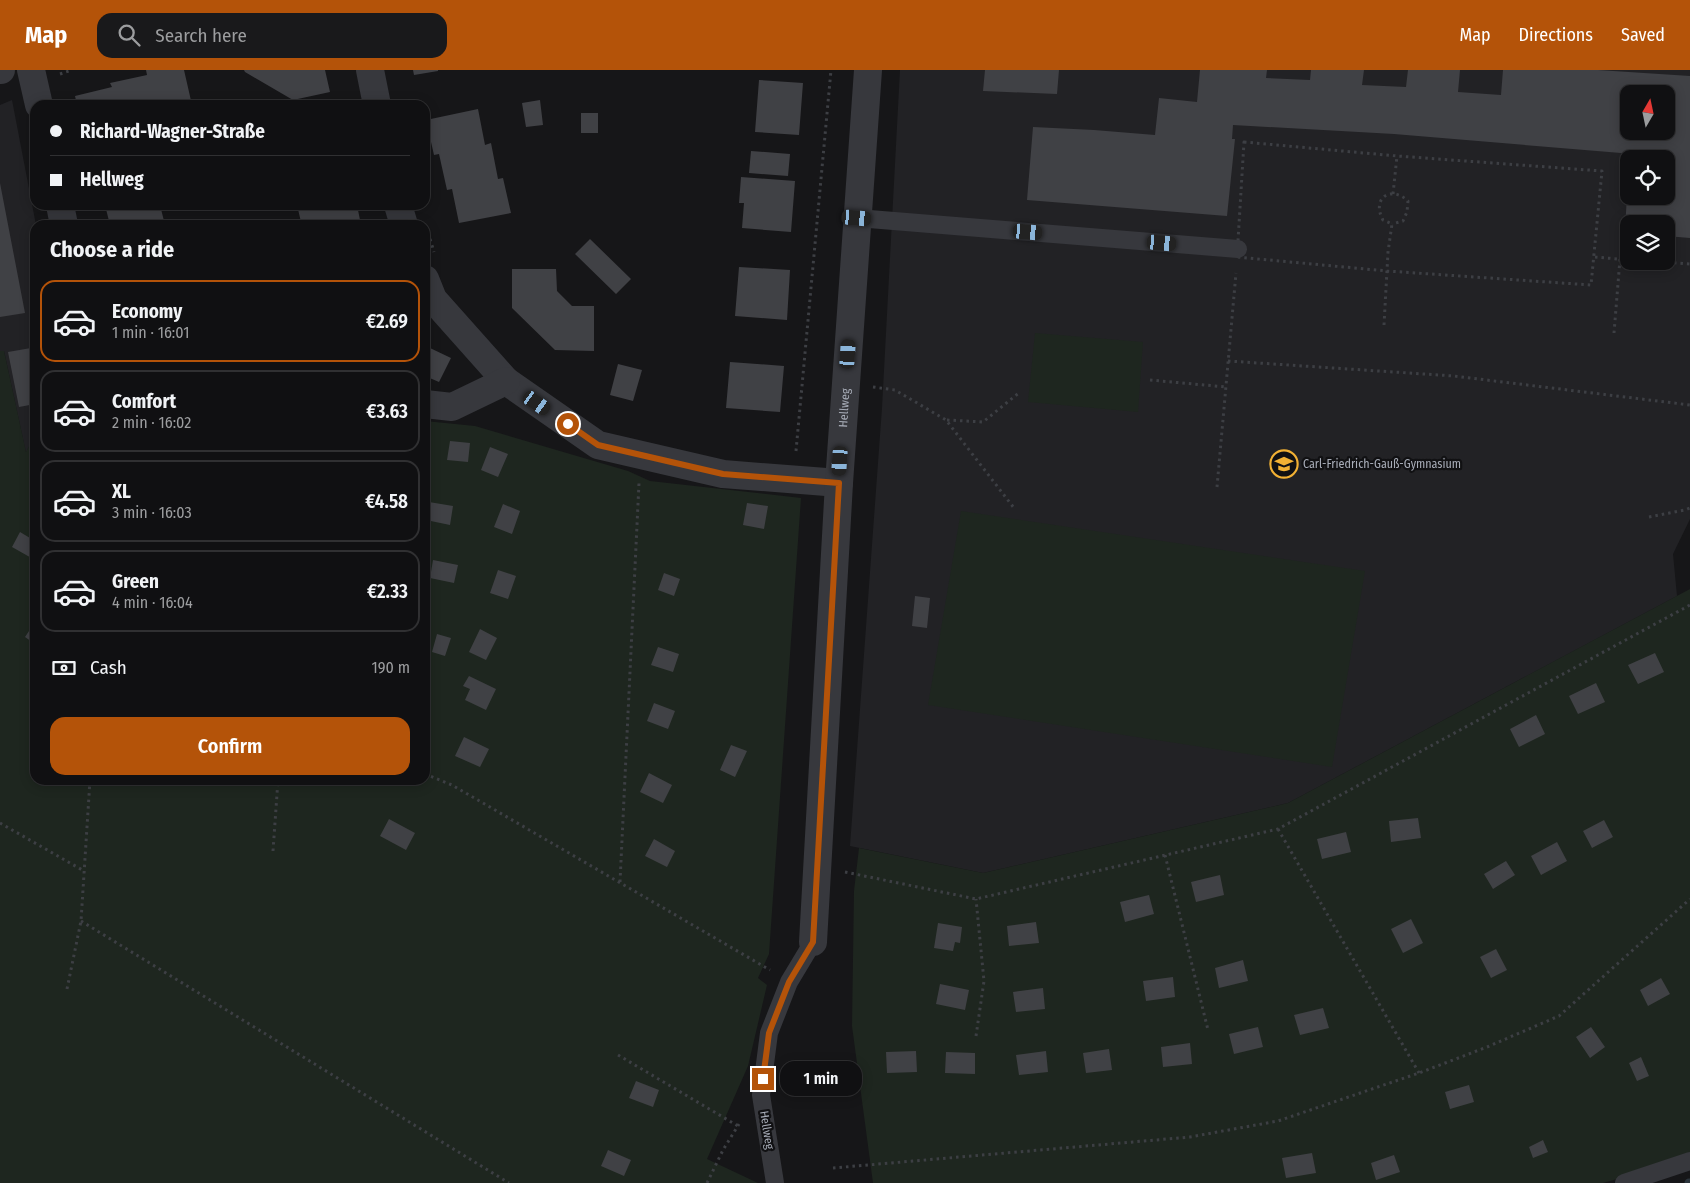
<!DOCTYPE html>
<meta charset="utf-8">
<style>
body{margin:0;font-family:"Fira Sans Condensed",sans-serif;background:#19191b;color:#f1f3f6;height:100vh;display:flex;flex-direction:column;font-size:19px;white-space:nowrap}
*{box-sizing:border-box;margin:0}
p{font-size:16px;color:#9c9d9f}
.icon{flex:none;width:28px;height:28px;fill:none;stroke:currentColor;stroke-width:2;stroke-linecap:round;stroke-linejoin:round}
.map{position:relative;flex:1;overflow:hidden}
.details{position:absolute;left:30px;top:150px;width:400px;height:565px;display:flex;flex-direction:column;background:#101012;border-radius:15px;box-shadow:0 2px 12px #0003,0 0 0 1px #303032}
.details>*{flex:none}
.top-card{position:absolute;left:30px;top:30px;width:400px;height:110px;border-radius:15px;box-shadow:0 2px 12px #0003,0 0 0 1px #303032;display:grid;align-content:center;height:110px;padding:0 20px;background:#101012}
.needle{width:32px;rotate:9deg}
.tools{position:absolute;left:1620px;top:15px;display:grid;gap:10px}
.tools a{display:grid;place-items:center;width:55px;height:55px;border-radius:10px;background:#101012;box-shadow:0 2px 12px #0003,0 0 0 1px #303032;font-size:25px}
.end{position:absolute;width:22px;height:22px;margin:-11px;border:6px solid #b45309;background:#fff;box-shadow:0 0 0 2px #fff}
.from{border-radius:50%}
.bubble{position:absolute;height:35px;border-radius:15px;background:#101012;box-shadow:0 2px 12px #0003,0 0 0 1px #303032;font-size:16px;font-weight:600;line-height:35px;text-align:center}
.car{position:absolute;width:15px;height:30px;margin:-15px -8px;border-radius:6px;box-shadow:0 0 4px 1px #0007;background:linear-gradient(#222 24%,#8ab4d8 0 40%,#222 0 76%,#8ab4d8 0 86%,#222 0)}
.top-card b{display:flex;align-items:center;gap:18px;height:48px;font-size:19px}
.top-card b+b{border-top:1px solid #303032}
.top-card i{width:12px;height:12px;background:#f1f3f6}
ul{padding:0;list-style:none}
li{display:flex;align-items:center;gap:15px;height:82px;margin:0 10px 8px;padding:0 10px;border:2px solid #303032;border-radius:15px}
li div{flex:1}
li b{display:block;font-size:19px}
li em{font-style:normal;font-weight:600}
li.on{border-color:#b45309}
li>.icon{width:45px;height:45px;stroke-width:1.5}
h2{padding:0 20px;font-size:22px;line-height:60px}
.pay{display:flex;align-items:center;gap:12px;height:55px;padding:0 20px;font-size:19px}
.pay p{margin-inline-start:auto}
.action{display:flex;gap:10px;margin-top:auto;padding:10px 20px}
.action a{flex:1;height:58px;border-radius:15px;background:#b45309;color:#fff;font-size:20px;font-weight:600;line-height:58px;text-align:center}
header{display:flex;align-items:center;gap:30px;box-sizing:border-box;height:70px;padding:0 25px;background:#b45309;color:#fff}
header strong{font-size:24px}
nav{display:flex;gap:28px;margin-inline-start:auto;font-size:18px}
.search{width:350px;height:45px;background:#19191b;display:flex;align-items:center;gap:12px;box-sizing:border-box;padding:0 18px;border-radius:15px;color:#9c9d9f;font-size:19px}
.map>svg:first-child{display:block}
.built{fill:#222225;fill-rule:evenodd}
.green{fill:#1e261f}
.lines{fill:none;stroke-linecap:round;stroke-linejoin:round}
.stream{stroke:#2c353c;stroke-width:9}
.building{fill:#404145;fill-rule:evenodd}
.path{stroke:#3d3f44;stroke-width:3;stroke-dasharray:2.5 4;stroke-linecap:butt}
.lane{stroke:#37383d;stroke-width:18}
.street{stroke:#37383d;stroke-width:28}
.route{stroke:#b45309;stroke-width:6}
.labels{text-anchor:middle;dominant-baseline:central;stroke-width:4.5;stroke-linejoin:round;paint-order:stroke}
.street-label{font-size:12px;fill:#a8adb8;stroke:#111113}
.poi-label{font-size:12px;fill:#a8adb8;stroke:#111113;text-anchor:start}
</style>
<header>
<strong>Map</strong>
<div class="search"><svg class="icon" aria-label="search" viewBox="0 0 24 24"><circle cx="10" cy="10" r="6"/><path d="M15 15l6 6"/></svg>Search here</div>
<nav><a>Map</a><a>Directions</a><a>Saved</a></nav>
</header>
<div class="map">
<svg width="1690" height="1113" viewBox="0 0 1690 1113">
<rect width="100%" height="100%" fill="#161618"/>
<path class="built" d="M900,0H1690V449L1673,484L1677,526L1288,733L983,803L850,776L882,338ZM1629,24H1666V61H1629ZM1629,89H1666V126H1629ZM1629,154H1666V191H1629Z
M12,30L36,155H35V365L26,383L4,281H0V35Z"/>
<path class="green" d="M1035,263L1143,272L1138,342L1028,332Z
M0,281H4L26,382L35,365V710H425V351L475,356L628,401L650,411L801,428L769,884L758,908L767,915L748,996L707,1089L758,1113H0Z
M961,441L1365,501L1332,697L928,635Z
M1690,519V1088L1603,1113H873L852,956L854,821L859,778L983,803L1288,733Z"/>
<g class="lines">
<path class="stream" d="M1689,1113H1690"/>
</g>
<path class="building" d="M146,0H184L192,35H77L75,26L112,17L110,13L147,5Z
M244,0H325L330,22L293,30L245,2Z
M413,0H438V1L414,5Z
M985,0H1059L1057,24L983,21Z
M1200,0H1267L1266,8L1310,10L1311,0H1364L1362,15L1406,17L1408,0H1460L1458,22L1501,25L1503,0H1598L1690,6V168L1666,166V154H1629V175H1624L1627,126H1666V89H1630V85L1621,83L1394,64L1233,55L1232,69H1235L1227,146L1027,130L1033,57L1094,60L1155,65L1159,28L1197,32ZM1629,24H1666V61H1629Z
M759,10L803,13L799,65L755,62Z
M540,30L543,55L526,57L522,33Z
M478,39L485,75L491,73L498,109L503,108L511,143L459,153L452,119L447,120L439,84L434,85L426,50Z
M581,43H598V63H581Z
M751,81L790,84L788,106L749,103Z
M741,107L795,111L791,162L742,158L744,133H739Z
M0,113L25,243L0,247Z
M105,135H160L164,151H167L168,155H110Z
M297,135H351L353,141L358,140L361,155H306V151L301,152Z
M590,169L631,209L616,224L575,184Z
M739,197L790,200L787,250L735,246Z
M512,199H556L557,221L572,236H594V281L555,280L512,238Z
M31,278L35,297V334L19,337L8,282Z
M430,278L451,288L439,312L425,306V288Z
M730,292L784,296L780,342L726,338Z
M618,294L642,300L633,331L610,325Z
M450,371L470,373L468,392L447,390Z
M490,377L508,384L498,407L481,400Z
M429,432L453,436L450,455L426,450Z
M747,433L768,436L764,459L743,455Z
M503,434L520,441L512,464L494,457Z
M34,438H35V455L30,454Z
M20,462L35,471V490L12,477Z
M433,490L458,495L454,513L430,508Z
M498,500L516,506L508,529L490,523Z
M664,503L680,509L674,526L658,520Z
M915,526L930,528L927,558L912,556Z
M35,552V574L25,567Z
M480,559L497,568L486,590L469,582Z
M437,564L451,568L445,586L432,582Z
M658,577L679,584L673,602L651,595Z
M1655,583L1664,602L1638,614L1628,595Z
M469,606L496,619L486,640L465,630L470,619L463,616Z
M1596,613L1605,632L1578,644L1569,626Z
M654,633L675,641L668,659L647,651Z
M1536,645L1545,664L1519,677L1510,659Z
M464,667L489,679L480,697L455,686Z
M731,675L747,681L735,707L720,700Z
M649,703L672,715L663,733L640,722Z
M1418,748L1421,768L1391,772L1389,751Z
M389,749L415,763L406,780L380,766Z
M1604,750L1613,767L1592,778L1583,761Z
M1346,762L1351,782L1322,789L1317,769Z
M654,769L675,781L667,797L645,786Z
M1557,772L1567,791L1541,805L1531,786Z
M1506,791L1515,805L1493,819L1484,804Z
M1220,805L1224,825L1196,832L1191,812Z
M1149,825L1154,844L1125,852L1120,832Z
M1411,849L1423,873L1403,883L1391,859Z
M1036,852L1039,873L1009,876L1007,856Z
M938,853L962,857L960,873L955,872L953,881L934,878Z
M1496,879L1507,900L1491,908L1480,887Z
M1243,890L1248,911L1219,918L1215,898Z
M1173,907L1175,927L1146,931L1143,911Z
M1661,908L1670,924L1648,936L1640,920Z
M940,914L969,920L965,940L936,934Z
M1043,918L1045,939L1016,942L1013,922Z
M1323,938L1329,958L1300,965L1294,945Z
M1258,957L1263,977L1234,984L1229,964Z
M1591,957L1605,977L1590,988L1576,967Z
M1190,973L1192,994L1163,997L1161,977Z
M1109,979L1112,1000L1086,1003L1083,983Z
M916,981L917,1002L887,1003L886,982Z
M1046,981L1048,1002L1019,1005L1016,985Z
M946,982L975,983V1004L945,1003Z
M1641,987L1649,1006L1637,1011L1629,993Z
M636,1011L659,1020L653,1037L629,1028Z
M1469,1015L1474,1032L1450,1039L1445,1022Z
M1543,1070L1548,1082L1533,1088L1529,1077Z
M608,1080L631,1090L624,1106L601,1096Z
M1312,1083L1316,1103L1286,1108L1282,1088Z
M1394,1085L1400,1102L1376,1110L1371,1093Z"/>
<g class="lines">
<path class="path" d="M60,4L72,0
M1244,72L1397,86L1602,101L1591,215L1387,201L1237,187Z
M1393,124L1397,86
M430,169L434,182
M1595,187L1629,190
M1648,191L1690,194
M1384,255L1388,182L1392,154L1383,150C1371,128 1391,115 1408,131L1407,142L1403,151L1392,154
M1614,263L1620,189
M1228,291L1454,306L1690,335
M1150,310L1226,317
M873,317L895,320L946,350L1014,438
M947,350L983,352L1020,322
M796,381L831,0
M1217,417L1236,203
M1649,447L1685,440L1690,438
M425,704L452,715L770,900
M0,753L84,801
M1278,759L1419,1003
M273,781L278,710
M1165,785L1208,960
M845,802L976,829L1278,759L1690,535
M620,812L639,413
M81,851L509,1113
M67,919L81,851L90,710
M976,966L984,911L976,829
M618,985L738,1056
M833,1098L1190,1067L1278,1051L1419,1003L1487,977L1559,946L1690,829
M707,1113L723,1080L739,1054"/>
<path class="lane" d="M857,148L1238,179
M775,1113L761,1025L769,963L789,912L813,872
M1624,1113L1690,1091"/>
<g class="street">
<path d="M0,0H1"/>
<path d="M31,0L39,35"/>
<path d="M370,0L377,35"/>
<path d="M60,135L64,155"/>
<path d="M398,135L404,155"/>
<path d="M425,209L433,229L506,311L598,375L723,404L839,413"/>
<path d="M425,334L452,337L506,311"/>
<path id="s1" d="M813,872L839,413L868,0"/>
</g>
</g>
<g class="lines">
<path class="route" d="M568,354L598,375L723,404L839,413L813,872L789,912L769,963L763,1009"/>
</g>
<defs>
<g id="school-ring" transform="scale(1.4375)"><circle r="9.5" fill="#111113" stroke="#f2b134" stroke-width="1.5"/><path d="M0-5L7-2L0 1L-7-2ZM-4 1L0 2.5L4 1V4Q0 6-4 4Z" fill="#f2b134"/></g>
</defs>
<g fill-rule="evenodd">
<use href="#school-ring" x="1284" y="394"/>
</g>
<g class="labels">
<g class="street-label">
<text stroke="none"><textPath href="#s1" startOffset="535">Hellweg</textPath></text>
<text transform="translate(767 1060) rotate(81)">Hellweg</text>
</g>
<g class="poi-label">
<text x="1303" y="394">Carl-Friedrich-Gauß-Gymnasium</text>
</g>
</g>
</svg>
<div class="tools">
<a><svg class="needle" viewBox="-14 -14 28 28"><path d="M0-13l5 13h-10z" fill="#e53935"/><path d="M0 13l5-13h-10z" fill="#9c9d9f"/></svg></a>
<a><svg class="icon" aria-label="locate" viewBox="0 0 24 24"><circle cx="12" cy="12" r="6"/><path d="M12 2v4M12 18v4M2 12h4M18 12h4"/></svg></a>
<a><svg class="icon" aria-label="layers" viewBox="0 0 24 24"><path d="M12 4l9 5-9 5-9-5zM3 14l9 5 9-5"/></svg></a>
</div>
<i class="end from" style="left:568px;top:354px"></i>
<i class="end" style="left:763px;top:1009px"></i>
<div class="bubble" style="left:780px;top:991px;width:82px">1 min</div>
<i class="car" style="left:857px;top:148px;rotate:95deg"></i>
<i class="car" style="left:1028px;top:162px;rotate:95deg"></i>
<i class="car" style="left:1162px;top:173px;rotate:95deg"></i>
<i class="car" style="left:848px;top:284px;rotate:4deg"></i>
<i class="car" style="left:537px;top:333px;rotate:125deg"></i>
<i class="car" style="left:840px;top:391px;rotate:184deg"></i>
<div class="top-card">
<b><i class="from"></i>Richard-Wagner-Straße</b>
<b><i></i>Hellweg</b>
</div>
<section class="details">
<h2>Choose a ride</h2>
<ul>
<li class="on"><svg class="icon" aria-label="car" viewBox="0 0 24 24"><path d="M5 17H2v-5l4-1 3-4h7l3 4 3 1v5h-3M9 17h6M6 11h13"/><circle cx="7" cy="17" r="2"/><circle cx="17" cy="17" r="2"/></svg><div><b>Economy</b><p>1 min · 16:01</p></div><em>€2.69</em></li>
<li><svg class="icon" aria-label="car" viewBox="0 0 24 24"><path d="M5 17H2v-5l4-1 3-4h7l3 4 3 1v5h-3M9 17h6M6 11h13"/><circle cx="7" cy="17" r="2"/><circle cx="17" cy="17" r="2"/></svg><div><b>Comfort</b><p>2 min · 16:02</p></div><em>€3.63</em></li>
<li><svg class="icon" aria-label="car" viewBox="0 0 24 24"><path d="M5 17H2v-5l4-1 3-4h7l3 4 3 1v5h-3M9 17h6M6 11h13"/><circle cx="7" cy="17" r="2"/><circle cx="17" cy="17" r="2"/></svg><div><b>XL</b><p>3 min · 16:03</p></div><em>€4.58</em></li>
<li><svg class="icon" aria-label="car" viewBox="0 0 24 24"><path d="M5 17H2v-5l4-1 3-4h7l3 4 3 1v5h-3M9 17h6M6 11h13"/><circle cx="7" cy="17" r="2"/><circle cx="17" cy="17" r="2"/></svg><div><b>Green</b><p>4 min · 16:04</p></div><em>€2.33</em></li>
</ul>
<div class="pay"><svg class="icon" aria-label="cash" viewBox="0 0 24 24"><path d="M3 7h18v10H3z"/><circle cx="12" cy="12" r="2"/></svg>Cash<p>190 m</p></div>
<div class="action"><a>Confirm</a></div>
</section>
</div>
